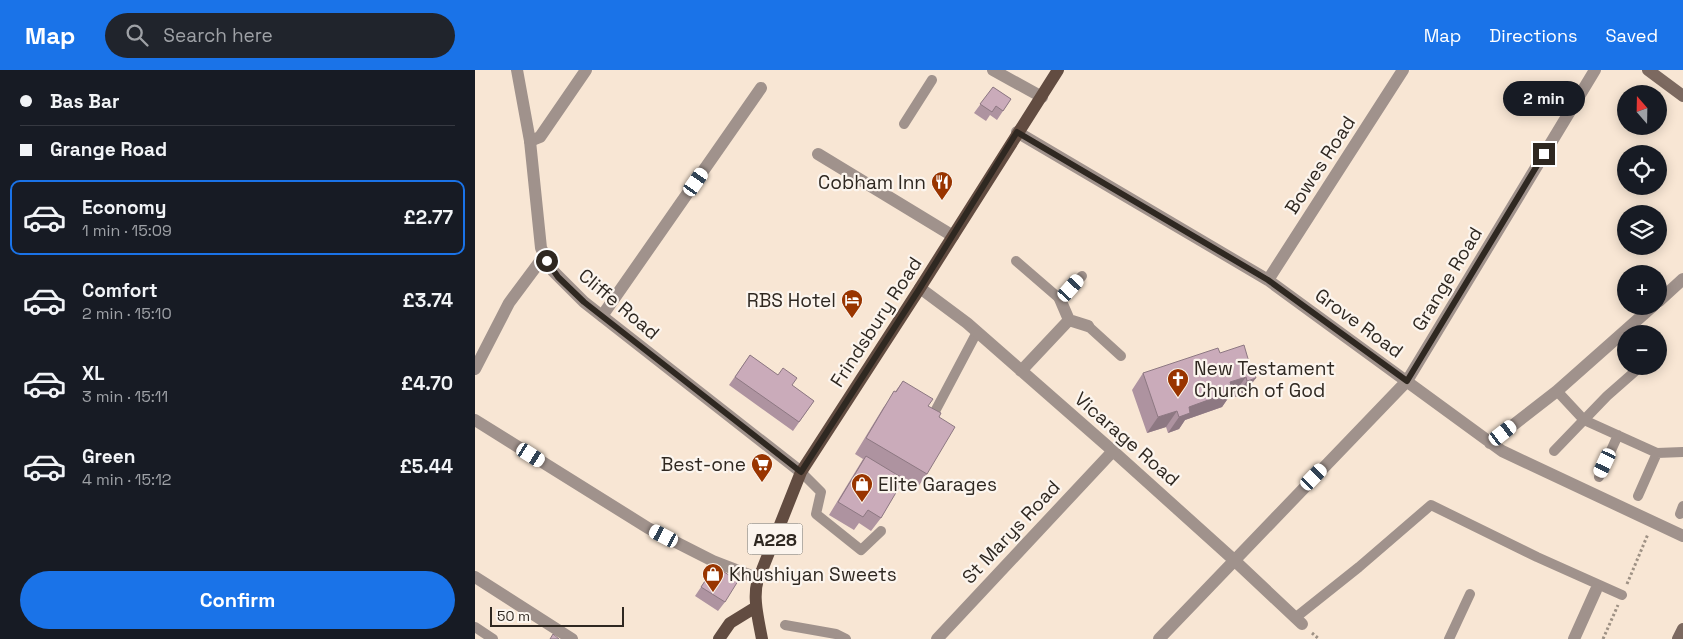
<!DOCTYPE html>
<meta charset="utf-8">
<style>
body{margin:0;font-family:"Space Grotesk",sans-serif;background:#20242c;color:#f1f3f6;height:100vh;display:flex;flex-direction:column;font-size:19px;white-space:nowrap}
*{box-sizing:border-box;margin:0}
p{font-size:16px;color:#9ea1a6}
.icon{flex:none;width:28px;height:28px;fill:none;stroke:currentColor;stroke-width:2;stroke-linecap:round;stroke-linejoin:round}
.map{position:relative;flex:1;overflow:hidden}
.panel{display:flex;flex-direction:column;background:#171b24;width:475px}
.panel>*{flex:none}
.hud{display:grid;align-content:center;height:110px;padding:0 20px;background:#171b24}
.needle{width:32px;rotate:340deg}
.buttons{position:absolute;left:1142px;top:15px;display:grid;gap:10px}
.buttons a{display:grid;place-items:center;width:50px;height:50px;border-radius:50%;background:#171b24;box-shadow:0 2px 12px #0003;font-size:25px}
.scale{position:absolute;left:15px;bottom:12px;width:134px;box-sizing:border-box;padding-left:5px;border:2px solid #2f2821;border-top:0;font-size:14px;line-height:18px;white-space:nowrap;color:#2f2821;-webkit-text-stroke:4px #fcf5ee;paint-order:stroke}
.end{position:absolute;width:22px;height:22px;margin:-11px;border:6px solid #2f2821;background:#fff;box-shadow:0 0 0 2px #fff}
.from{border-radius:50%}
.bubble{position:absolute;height:35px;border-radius:18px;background:#171b24;box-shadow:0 2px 12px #0003;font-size:16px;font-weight:700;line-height:35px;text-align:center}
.car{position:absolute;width:15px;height:30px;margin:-15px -8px;border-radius:6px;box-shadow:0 0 4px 1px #0007;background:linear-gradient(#fff 24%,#345 0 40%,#fff 0 76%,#345 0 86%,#fff 0)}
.hud b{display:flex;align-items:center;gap:18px;height:48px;font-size:19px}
.hud b+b{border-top:1px solid #363941}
.hud i{width:12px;height:12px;background:#f1f3f6}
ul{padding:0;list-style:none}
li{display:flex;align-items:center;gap:15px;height:75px;margin:0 10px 8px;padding:0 10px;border:2px solid transparent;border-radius:10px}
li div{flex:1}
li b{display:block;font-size:19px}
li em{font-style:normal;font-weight:700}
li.on{border-color:#1a73e8}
li>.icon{width:45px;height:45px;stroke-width:1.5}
.primary-button{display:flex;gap:10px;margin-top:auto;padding:10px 20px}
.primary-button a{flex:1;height:58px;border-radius:30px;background:#1a73e8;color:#fff;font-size:20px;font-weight:700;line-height:58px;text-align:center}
header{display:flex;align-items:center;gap:30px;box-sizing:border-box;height:70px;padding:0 25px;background:#1a73e8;color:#fff}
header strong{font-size:24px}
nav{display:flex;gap:28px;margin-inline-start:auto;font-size:18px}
.search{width:350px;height:45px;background:#20242c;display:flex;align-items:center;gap:12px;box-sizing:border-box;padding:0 18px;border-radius:28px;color:#9ea1a6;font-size:19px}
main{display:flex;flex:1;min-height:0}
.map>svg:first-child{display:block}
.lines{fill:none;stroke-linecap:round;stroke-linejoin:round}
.path{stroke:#9e9184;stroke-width:3;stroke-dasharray:2.5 2.5;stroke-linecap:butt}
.service{stroke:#a0928c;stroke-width:10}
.minor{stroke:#a0928c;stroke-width:12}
.tertiary{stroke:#a0928c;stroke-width:12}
.secondary{stroke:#7c6960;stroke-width:12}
.primary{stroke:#624c41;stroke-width:12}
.wall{fill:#ae93a0}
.shaded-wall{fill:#8d7882}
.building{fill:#caabba;stroke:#8d7882}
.route{stroke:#2f2821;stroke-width:6}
.labels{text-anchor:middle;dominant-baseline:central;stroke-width:4.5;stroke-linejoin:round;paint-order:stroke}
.shield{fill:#fcf5ee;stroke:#6c665e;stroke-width:1}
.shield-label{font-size:18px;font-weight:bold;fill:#2f2821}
.street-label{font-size:19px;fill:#2f2821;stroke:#fcf5ee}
.poi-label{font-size:19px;fill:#2f2821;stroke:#fcf5ee;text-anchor:end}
</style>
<header>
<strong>Map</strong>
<div class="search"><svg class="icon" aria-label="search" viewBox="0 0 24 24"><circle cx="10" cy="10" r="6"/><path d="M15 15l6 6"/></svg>Search here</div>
<nav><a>Map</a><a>Directions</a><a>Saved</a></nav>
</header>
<main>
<section class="panel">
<div class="hud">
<b><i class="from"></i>Bas Bar</b>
<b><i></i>Grange Road</b>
</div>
<ul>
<li class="on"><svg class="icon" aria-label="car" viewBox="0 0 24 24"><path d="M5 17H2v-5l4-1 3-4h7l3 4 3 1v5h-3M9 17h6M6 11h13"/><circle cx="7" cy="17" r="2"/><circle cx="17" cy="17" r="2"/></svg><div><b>Economy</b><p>1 min · 15:09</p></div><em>£2.77</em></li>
<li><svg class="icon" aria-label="car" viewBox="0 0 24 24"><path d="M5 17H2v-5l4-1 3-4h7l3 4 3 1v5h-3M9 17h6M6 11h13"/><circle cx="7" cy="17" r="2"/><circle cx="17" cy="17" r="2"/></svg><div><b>Comfort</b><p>2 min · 15:10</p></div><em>£3.74</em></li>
<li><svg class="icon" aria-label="car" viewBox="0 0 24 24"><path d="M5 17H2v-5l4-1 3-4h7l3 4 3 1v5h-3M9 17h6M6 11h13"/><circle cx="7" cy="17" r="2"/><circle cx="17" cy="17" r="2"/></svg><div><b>XL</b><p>3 min · 15:11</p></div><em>£4.70</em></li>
<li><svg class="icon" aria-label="car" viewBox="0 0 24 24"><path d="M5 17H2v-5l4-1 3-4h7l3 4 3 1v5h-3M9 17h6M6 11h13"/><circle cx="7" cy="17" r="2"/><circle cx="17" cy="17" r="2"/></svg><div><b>Green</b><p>4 min · 15:12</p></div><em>£5.44</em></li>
</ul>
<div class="primary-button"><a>Confirm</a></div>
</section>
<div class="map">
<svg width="1208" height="569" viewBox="0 0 1208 569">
<rect width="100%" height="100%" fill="#f8e6d4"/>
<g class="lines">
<path class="path" d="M1152,514L1173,464
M837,563L844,569
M1128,569L1143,535"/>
<path class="service" d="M429,54L457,10
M541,191L585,229L607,206
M613,256L646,286
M1082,321L1109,350L1182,383L1208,382
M453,347L456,349L502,262
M1079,381L1132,326L1165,297
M326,402L346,422L341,444L386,480L406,461
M1124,407L1143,365
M1163,426L1182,383
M1205,444L1208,436
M820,548L884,497L956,435L1062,487L1147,525
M310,555L361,564L371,569
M0,557L18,569
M974,569L995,524"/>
<path class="minor" d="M518,0L567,27
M542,62L793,210L1027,381L1208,466
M55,71L65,67L111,0
M343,84L478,166
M793,210L928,0
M445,218L492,253L638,381L759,490L827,554
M585,229L594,250L613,256
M1184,231L1208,209
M127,246L286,18
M0,299L34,233L69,186
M546,301L594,250
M0,350L173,458L238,491L282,508
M1015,373L1082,321L1178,236
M0,507L97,569
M462,569L638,381
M684,569L932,311L1120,0
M1099,569L1121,520"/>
<path class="tertiary" d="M42,0L55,71L66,178L78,201L109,232L326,402"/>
<path class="secondary" d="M1173,0L1208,26
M1203,569L1208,559"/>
<path class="primary" d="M244,569L255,553L281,537
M287,569C283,547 275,520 287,500L326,402L445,218L583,0"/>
</g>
<path class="wall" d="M518,17L536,29L522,50L515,45L511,51L499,43Z
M745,283L776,299L769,324L760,327L759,323L756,324L747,337L710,350L704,359L693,363L691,357L672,363L657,320L668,303Z
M275,285L339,331L318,361L254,315Z
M428,311L464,347L452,404L440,421L427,412L406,448L396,461L384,453L379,460L354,445L388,389L380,384L408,338Z
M240,496L250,532L243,541L220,526Z"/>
<path class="shaded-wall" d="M771,307L759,323L756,324L747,337L710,350L704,359L693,363L704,347L714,337L755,312Z
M781,308L769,324L760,327L772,311Z
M702,341L691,357L672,363L683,347Z"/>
<path class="building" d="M518,17L536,29L528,41L521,36L517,42L505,34Z
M769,275L776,299H778L781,308L772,311L771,307L755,312L758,321L714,337L715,343L704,347L702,341L683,347L668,303L743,278L745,283Z
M275,285L303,305L308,298L322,308L317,315L339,331L324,352L260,307Z
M428,311L458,329L453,336L466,343L464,347L480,357L452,404L391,368L419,321L421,322Z
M391,386L429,409L406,448L393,440L388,447L363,432Z
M240,496L263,511L250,532L226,517Z
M78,564L84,569H75Z"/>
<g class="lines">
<path class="route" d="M72,191L83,207L109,232L326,402L445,218L542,62L793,210L932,311L1069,84"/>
</g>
<defs>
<g id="restaurant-pin" transform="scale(1.125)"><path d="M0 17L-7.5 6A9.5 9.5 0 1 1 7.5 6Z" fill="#993500" stroke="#fcf5ee"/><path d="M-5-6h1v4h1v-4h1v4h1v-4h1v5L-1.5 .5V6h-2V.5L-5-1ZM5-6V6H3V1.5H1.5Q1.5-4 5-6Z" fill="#fff"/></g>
<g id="hotel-pin" transform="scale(1.125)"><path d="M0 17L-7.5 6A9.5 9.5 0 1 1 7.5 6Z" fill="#993500" stroke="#fcf5ee"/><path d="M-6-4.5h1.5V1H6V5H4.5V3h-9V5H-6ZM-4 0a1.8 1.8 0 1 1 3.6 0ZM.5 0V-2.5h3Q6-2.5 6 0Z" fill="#fff"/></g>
<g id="church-pin" transform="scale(1.125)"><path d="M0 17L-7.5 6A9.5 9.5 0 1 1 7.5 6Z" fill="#993500" stroke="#fcf5ee"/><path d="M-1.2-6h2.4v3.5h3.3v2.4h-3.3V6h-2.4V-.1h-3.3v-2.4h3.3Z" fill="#fff"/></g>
<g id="supermarket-pin" transform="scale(1.125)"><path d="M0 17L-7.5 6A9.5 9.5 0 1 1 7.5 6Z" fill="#993500" stroke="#fcf5ee"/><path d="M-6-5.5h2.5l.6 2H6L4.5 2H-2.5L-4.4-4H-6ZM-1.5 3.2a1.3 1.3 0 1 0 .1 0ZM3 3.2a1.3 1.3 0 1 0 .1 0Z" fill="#fff"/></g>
<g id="shop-pin" transform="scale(1.125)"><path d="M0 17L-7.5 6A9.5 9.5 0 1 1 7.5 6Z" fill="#993500" stroke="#fcf5ee"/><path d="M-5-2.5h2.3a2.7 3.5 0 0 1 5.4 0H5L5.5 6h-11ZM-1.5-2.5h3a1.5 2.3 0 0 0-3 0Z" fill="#fff"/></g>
</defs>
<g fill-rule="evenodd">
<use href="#restaurant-pin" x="467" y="112"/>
<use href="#hotel-pin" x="377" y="230"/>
<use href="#church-pin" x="703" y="309"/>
<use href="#supermarket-pin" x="287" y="394"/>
<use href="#shop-pin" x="387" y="414"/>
<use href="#shop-pin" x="238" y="504"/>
</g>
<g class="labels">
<rect class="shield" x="272.5" y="453.5" width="55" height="31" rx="4"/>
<g class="shield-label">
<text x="300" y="469">A228</text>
</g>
<g class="street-label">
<text transform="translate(845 95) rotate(-57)">Bowes Road</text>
<text transform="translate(972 209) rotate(-59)">Grange Road</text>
<text transform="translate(144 234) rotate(40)">Cliffe Road</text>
<text transform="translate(401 252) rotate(-57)">Frindsbury Road</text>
<text transform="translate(884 253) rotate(36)">Grove Road</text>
<text transform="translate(652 369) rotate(41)">Vicarage Road</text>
<text transform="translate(536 462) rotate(-47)">St Marys Road</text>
</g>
<g class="poi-label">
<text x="451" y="112">Cobham Inn</text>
<text x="361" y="230">RBS Hotel</text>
<text x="719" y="298" text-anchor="start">New Testament<tspan x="719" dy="22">Church of God</tspan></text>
<text x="271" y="394">Best-one</text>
<text x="403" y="414" text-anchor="start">Elite Garages</text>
<text x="254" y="504" text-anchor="start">Khushiyan Sweets</text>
</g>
</g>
</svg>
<div class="buttons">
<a><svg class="needle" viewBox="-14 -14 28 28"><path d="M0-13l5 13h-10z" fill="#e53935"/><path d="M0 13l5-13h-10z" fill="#9ea1a6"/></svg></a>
<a><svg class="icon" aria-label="locate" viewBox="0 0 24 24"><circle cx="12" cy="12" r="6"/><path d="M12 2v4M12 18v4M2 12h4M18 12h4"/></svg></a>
<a><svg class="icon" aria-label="layers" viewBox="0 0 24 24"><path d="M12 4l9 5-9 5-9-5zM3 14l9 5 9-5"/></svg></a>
<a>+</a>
<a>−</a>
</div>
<div class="scale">50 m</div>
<i class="end from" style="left:72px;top:191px"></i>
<i class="end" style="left:1069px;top:84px"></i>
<div class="bubble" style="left:1028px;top:11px;width:82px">2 min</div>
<i class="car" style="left:221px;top:112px;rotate:35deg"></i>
<i class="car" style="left:596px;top:218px;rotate:42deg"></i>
<i class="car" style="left:1028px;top:363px;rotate:52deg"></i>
<i class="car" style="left:56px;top:385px;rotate:122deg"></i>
<i class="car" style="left:1130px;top:393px;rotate:205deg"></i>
<i class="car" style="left:839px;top:407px;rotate:44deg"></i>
<i class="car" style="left:189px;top:466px;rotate:297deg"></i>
</div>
</main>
